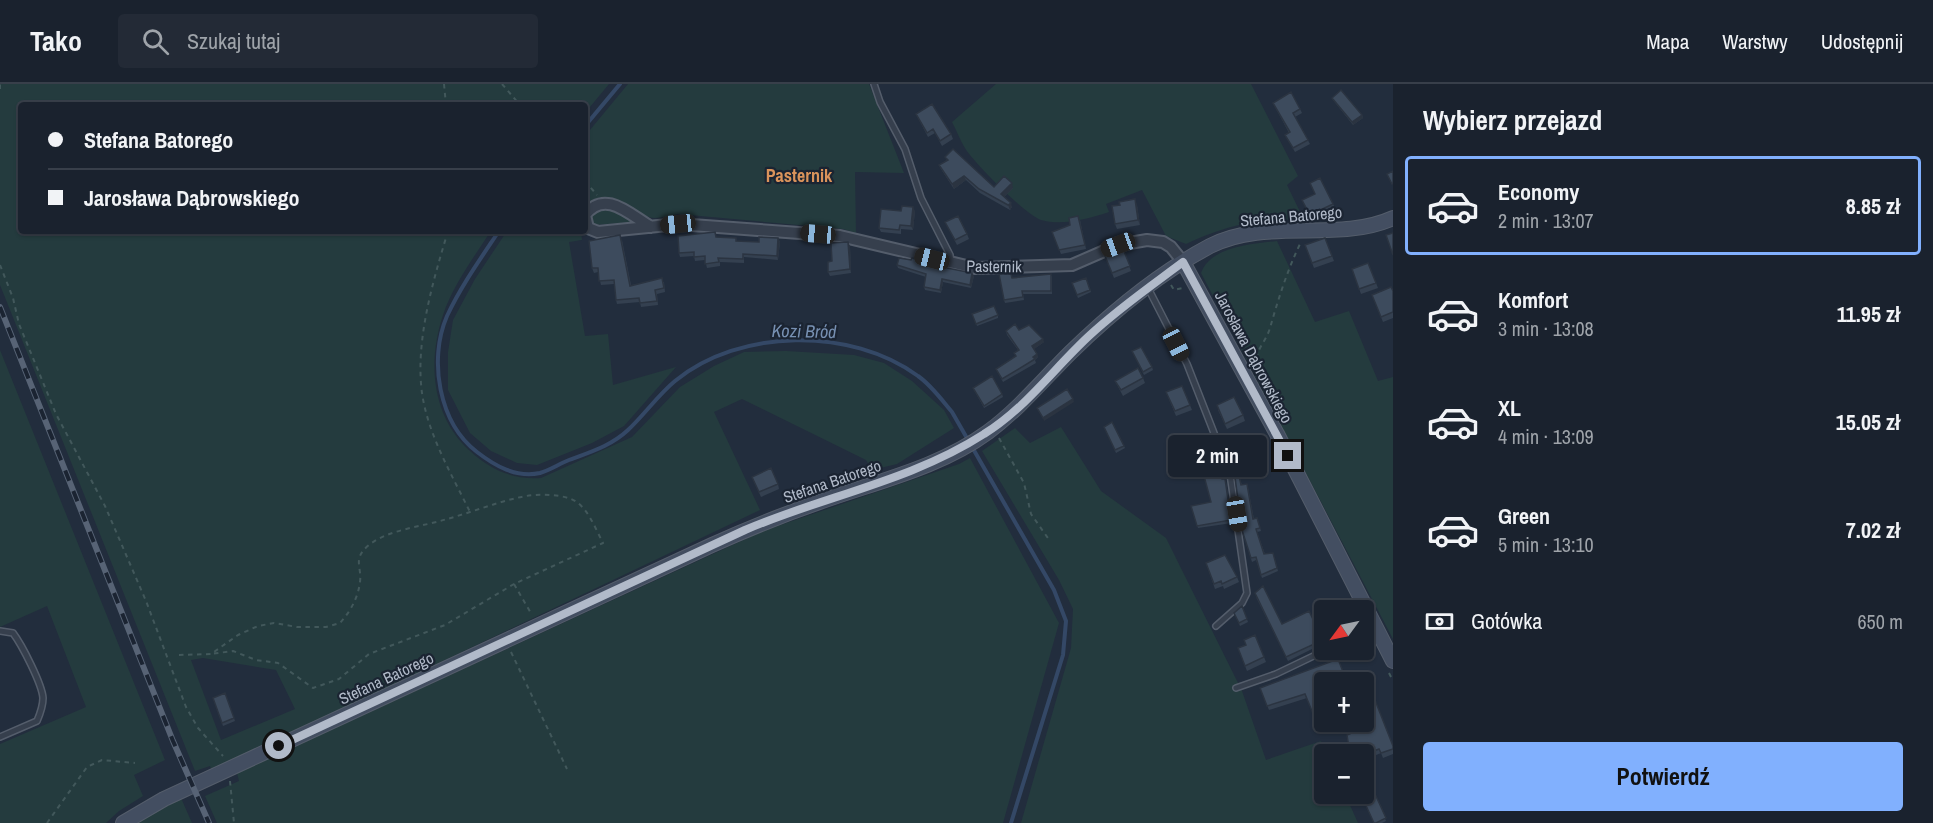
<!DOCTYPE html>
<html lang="pl">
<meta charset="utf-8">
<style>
body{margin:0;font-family:"Archivo Narrow",sans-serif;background:#232a36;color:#f1f3f6;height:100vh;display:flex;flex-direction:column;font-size:22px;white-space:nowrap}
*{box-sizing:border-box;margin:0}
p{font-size:20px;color:#9fa4aa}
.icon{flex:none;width:33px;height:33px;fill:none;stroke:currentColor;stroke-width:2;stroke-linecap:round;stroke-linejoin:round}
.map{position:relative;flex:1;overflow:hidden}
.panel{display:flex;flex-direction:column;background:#1a222e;width:540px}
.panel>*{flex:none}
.guide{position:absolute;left:18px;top:18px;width:570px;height:132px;border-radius:6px;box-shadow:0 2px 4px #0004,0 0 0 2px #383f4a;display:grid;align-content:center;height:132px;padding:0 30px;background:#1a222e}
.needle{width:39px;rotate:237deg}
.controls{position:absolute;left:1314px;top:516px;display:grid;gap:12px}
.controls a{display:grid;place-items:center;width:60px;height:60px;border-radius:6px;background:#1a222e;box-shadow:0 2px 4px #0004,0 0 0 2px #383f4a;font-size:30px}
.end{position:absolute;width:27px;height:27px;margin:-14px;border:8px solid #b1bac9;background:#111;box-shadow:0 0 0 3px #111}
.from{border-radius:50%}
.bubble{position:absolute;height:42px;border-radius:6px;background:#1a222e;box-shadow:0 2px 4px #0004,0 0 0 2px #383f4a;font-size:20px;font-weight:700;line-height:42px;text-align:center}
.car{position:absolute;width:18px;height:36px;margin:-18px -9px;border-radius:8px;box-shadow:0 0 4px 2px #0007;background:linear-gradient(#222 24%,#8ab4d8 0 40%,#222 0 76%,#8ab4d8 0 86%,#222 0)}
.guide b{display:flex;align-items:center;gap:21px;height:57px;font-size:22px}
.guide b+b{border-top:2px solid #383f4a}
.guide i{width:15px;height:15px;background:#f1f3f6}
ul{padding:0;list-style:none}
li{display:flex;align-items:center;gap:18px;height:99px;margin:0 12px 9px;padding:0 18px;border:3px solid transparent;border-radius:6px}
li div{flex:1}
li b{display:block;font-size:22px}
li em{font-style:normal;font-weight:700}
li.current{border-color:#81b0fe}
li>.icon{width:54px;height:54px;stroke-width:1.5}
h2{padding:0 30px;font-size:27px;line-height:72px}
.pay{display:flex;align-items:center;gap:15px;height:66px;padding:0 30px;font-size:22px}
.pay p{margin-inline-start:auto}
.cta{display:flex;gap:12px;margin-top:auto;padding:12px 30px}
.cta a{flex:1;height:69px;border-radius:6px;background:#81b0fe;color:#111;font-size:24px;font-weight:700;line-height:69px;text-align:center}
header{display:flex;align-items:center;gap:36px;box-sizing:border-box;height:84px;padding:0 30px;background:#1a222e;border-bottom:2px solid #383f4a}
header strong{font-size:28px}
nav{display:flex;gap:33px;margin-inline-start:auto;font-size:21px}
.search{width:420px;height:54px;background:#232a36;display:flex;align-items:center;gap:15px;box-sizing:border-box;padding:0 21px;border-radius:6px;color:#9fa4aa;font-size:22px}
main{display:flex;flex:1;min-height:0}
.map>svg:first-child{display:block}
.green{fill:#243b3e;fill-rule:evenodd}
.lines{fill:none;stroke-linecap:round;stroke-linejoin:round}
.stream{stroke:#344866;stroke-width:4}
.lane-casing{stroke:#545d6b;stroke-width:8}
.street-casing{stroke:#545d6b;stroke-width:14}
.secondary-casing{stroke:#545d6b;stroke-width:16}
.path{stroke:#42585b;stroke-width:2;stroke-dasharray:4.5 4.5;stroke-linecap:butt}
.lane{stroke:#363f4d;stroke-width:5}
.street{stroke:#363f4d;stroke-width:10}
.secondary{stroke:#434e61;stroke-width:14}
.rail-casing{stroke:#576375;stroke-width:6}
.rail{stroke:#1b2432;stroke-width:4;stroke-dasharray:11;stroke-linecap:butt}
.wall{fill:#344050}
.shaded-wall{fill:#2b3441}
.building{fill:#3d4b5d;stroke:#2b3441;stroke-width:1.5}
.route{stroke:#b1bac9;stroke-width:8}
.labels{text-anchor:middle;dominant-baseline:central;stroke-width:4.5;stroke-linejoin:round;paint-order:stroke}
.street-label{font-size:16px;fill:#b1bac9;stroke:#1b2432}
.neighbourhood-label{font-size:18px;font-weight:bold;fill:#da935b;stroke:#1b2432}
.water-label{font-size:18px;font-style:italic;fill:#7790b2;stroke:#1b2432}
</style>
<header>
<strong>Tako</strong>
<div class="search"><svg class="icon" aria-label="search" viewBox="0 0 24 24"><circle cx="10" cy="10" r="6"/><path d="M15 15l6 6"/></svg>Szukaj tutaj</div>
<nav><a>Mapa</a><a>Warstwy</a><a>Udostępnij</a></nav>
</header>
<main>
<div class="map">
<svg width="1393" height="739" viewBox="0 0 1393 739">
<rect width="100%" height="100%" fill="#222d3d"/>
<path class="green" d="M0,0H609L585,29V21H21V147H491C474,173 453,201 443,231C427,279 432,333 470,367C491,386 513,396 541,394L632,353L680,303L714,282L744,268L786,267L854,271L884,279L912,297L944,326L954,344L897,380L872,386L866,376L742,315L714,328L760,426L212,687L210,682L195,687L0,201ZM203,574L276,586L295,625L221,656L191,576Z
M628,0H869L904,89L855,88L856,149L843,145L678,130C670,131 657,136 649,133C629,126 604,99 585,124V52Z
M996,0H1251L1298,92L1287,101L1304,136C1263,133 1223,142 1186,160L1166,152L1142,106L1106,120L1109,128C1088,135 1062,142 1041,136C1025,130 981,85 970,71C962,62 958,49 952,38Z
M596,124H613L635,138L593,141L590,135Z
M507,147H581L582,156L569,158L585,252L608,250L613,301L676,283L624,342L592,359L537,381L517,379L491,367L470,349L448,306V268L453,236L475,195Z
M1277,157L1315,238L1349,227L1378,297L1393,293V555L1201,189C1211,162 1252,160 1277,157Z
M0,266L165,676L134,691L143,712L119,727L106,739H0V660L86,623L47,522L0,543Z
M1061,343L1101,407L1166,454L1242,607L1266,676L1321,657L1327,670H1324V710H1345L1358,739H1021L1071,564L1073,525L1059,496L982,367L1015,344L1030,359Z
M970,374L1059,539L1003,739H217L205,712L239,697L237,689L763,447L959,380Z
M181,714L192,739H137Z"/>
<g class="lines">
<path class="stream" d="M585,42L620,0
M499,147C481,174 461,202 447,232C428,276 439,339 477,368C495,382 516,394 540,389C550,386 559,380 569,376C590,368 611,362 628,346C645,330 658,311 675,297C740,244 851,243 918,292C931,301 941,315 952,328L1054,506L1066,537L1063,571L1011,739"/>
<g class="lane-casing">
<path id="lane" d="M874,0L880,18L905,65L921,114L950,171L951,178
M1148,204L1187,280L1230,390L1247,509L1242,519L1216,542
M0,547L13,549C22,561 42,600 43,614C43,623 40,630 37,637L0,653
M1364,547L1373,542
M1236,604L1276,590L1326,566"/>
</g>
<g class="street-casing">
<path id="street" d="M651,143C629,130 605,105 585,131L588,144L598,148L678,140L840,152L975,184L1072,181L1118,161L1147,156L1163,158L1171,163L1183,178"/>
</g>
<g class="secondary-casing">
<path id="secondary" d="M1183,178L1277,350L1393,577
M123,739L164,715L712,461C752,443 792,427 834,413C887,395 943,381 988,348C1019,325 1043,296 1070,269C1111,229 1159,189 1210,162C1266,133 1338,159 1393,134"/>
</g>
<path class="path" d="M444,0L446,21
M502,0L520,21
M0,5V0
M585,97L597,111
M448,147C433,197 415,257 422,309C428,351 452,391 470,428
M0,181L13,214L19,240L56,330L105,422L146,517L186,623L198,644L223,672
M1171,201L1174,206L1183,204
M1256,283C1254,267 1266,258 1270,244C1278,216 1287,187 1300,160
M999,354L1024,399L1031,430L1050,457
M514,500L532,531
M511,568L567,685
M179,571L211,570L238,551L258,542L274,539L297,543H326L340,539C350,528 358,514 360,498C362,482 352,475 369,461C389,445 422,443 447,435C473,428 499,417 526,412C540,410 558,410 571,415C587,421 595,444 603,459L514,500L445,541L369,570L339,595L313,604L278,579L256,576L233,567L211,570
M1389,589L1393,597
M230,697L234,739
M47,739L87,683L102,676L135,679"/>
<use href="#lane" class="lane"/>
<use href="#street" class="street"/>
<use href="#secondary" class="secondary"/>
<g class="rail-casing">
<path id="rail" d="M0,223L173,657L209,739"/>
</g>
<use href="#rail" class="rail"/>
</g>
<path class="wall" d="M1332,14L1362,31L1363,34L1353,41L1333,16Z
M1273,19L1300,25L1302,29L1295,33L1310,60L1295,68L1285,51L1289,49Z
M916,30L951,50L953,55L942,62L935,49L928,53Z
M945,73L994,103L1013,104L1004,113L1012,123L1010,126L980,109L966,96L954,105L941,85L939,81L947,76Z
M1320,94L1334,122L1311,134L1302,116L1315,110Z
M1137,121L1140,141L1117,145L1115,140Z
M901,127H915L913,146L901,145V150L881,148L879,144Z
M1080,136L1086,165L1061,170L1052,148L1070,141Z
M945,138L967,150L969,155L957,161Z
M717,153L736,154L737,157L759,158L778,154L780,158L778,176L744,173V179L720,178V182L707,184L705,176L695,177L694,172L680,173L679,169Z
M1325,154L1334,177L1314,184L1305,161Z
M622,156L631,201L664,198L665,208L657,210L658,221L641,223L640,218L617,220L616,216L614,200L601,201L598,188L594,189L592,184Z
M850,162L851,189L830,192L828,188L832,177Z
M1123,165L1131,187L1114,194L1105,172Z
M911,176L923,177L924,179L974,192L971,204L943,198L941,209L925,206L924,203L926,193L898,184L897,181Z
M1368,179L1378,204L1361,210L1352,185Z
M1052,192V210H1023L1024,216L1005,219L1004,216L1011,193L1012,194Z
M1086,194L1091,208L1078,214L1072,199Z
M1393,207V234L1383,238L1372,211Z
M972,230L998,231V234L977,242Z
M1019,246L1044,258L1034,265L1038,273L1035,276L1036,279L1003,298L996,285L1016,272L1014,269L1018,266L1007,251L1006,247Z
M1132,267L1152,283L1153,286L1144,291Z
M1143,294L1145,299L1123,312L1115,297Z
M1182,302L1192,326L1176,332L1166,308Z
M973,304L1002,310L1003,313L984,324Z
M1218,326L1243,331L1245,337L1227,345Z
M1105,345L1124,362L1125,364L1116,369Z
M1223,395L1226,398L1232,439L1198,444L1191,422L1211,418Z
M1240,395L1242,401L1248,404L1254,435L1257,434L1261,447L1257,448L1265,470L1273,469L1278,487L1262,494L1256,476L1252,478L1242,446Z
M754,398L778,400L779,405L761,413Z
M1206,479L1237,493L1239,498L1224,505L1223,502L1215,505Z
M1256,513L1282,540L1323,556L1324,559L1288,577Z
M1242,522L1248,538L1240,542L1234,529Z
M1238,564L1264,573L1266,578L1247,587Z
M1324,598L1325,638L1317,641L1307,614L1269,626L1260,604Z
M225,609L235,637L223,642L213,614Z
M1360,645L1393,662V670L1383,674L1381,669L1364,676Z
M1375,710L1386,737L1382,739H1374Z"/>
<path class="shaded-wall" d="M1362,31L1363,34L1353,41L1352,38Z
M964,92L966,96L954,105L952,100Z
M1012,99L1013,104L1003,114L1001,110Z
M1135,115L1137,121L1140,141L1138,136Z
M1011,119L1012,123L1010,126L1008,121Z
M913,123L915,127L913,146L911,142Z
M778,154L780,158L778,176L777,172Z
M848,158L850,162L851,189L850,185Z
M972,189L974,192L971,204L970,201Z
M942,195L943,198L941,209L940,206Z
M1043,255L1044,258L1033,266L1032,262Z
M1037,270L1038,273L1034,276L1033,273Z
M1073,315L1074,318L1044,337L1043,334Z"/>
<path class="building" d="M1341,6L1362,31L1352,38L1332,14Z
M1291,8L1300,25L1293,29L1308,56L1293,64L1285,51L1290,48L1273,19Z
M932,20L951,50L940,57L933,45L927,49L916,30Z
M953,65L994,103L1004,92L1012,99L1001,110L1011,119L1008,121L979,105L964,92L952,100L939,81L948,76L945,73Z
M1393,87V99L1392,100L1387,90Z
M1320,94L1333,120L1310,131L1302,116L1315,110L1310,99Z
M1135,115L1138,136L1115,140L1112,122L1120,121L1119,118Z
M902,122L913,123L911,142L900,141L899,146L879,144L881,125L901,127Z
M958,132L967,150L955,156L945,138Z
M1078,132L1085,161L1059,166L1052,148L1070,141L1069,134Z
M715,148L716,153L736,154V157L759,158V153L778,154L777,172L743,170V175L718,174L719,178L705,180V172L694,173V168L679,169L678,152Z
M1393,149V171L1386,151Z
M620,151L630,202L662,194L664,204L655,206L657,217L640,219L639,214L616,216L614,196L599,197L598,184H592L589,157Z
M1325,154L1332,172L1312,179L1305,161Z
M848,158L850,185L828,188V178L832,177L831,159Z
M1123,165L1130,182L1112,189L1105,172Z
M899,174L911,176L912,174L923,177L922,179L972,189L970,201L942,195L940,206L924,203L926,190L897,181Z
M1368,179L1376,199L1359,205L1352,185Z
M999,190H1011L1012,194L1051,190V207H1022L1023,213L1004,216Z
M1086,194L1090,206L1077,211L1072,199Z
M1391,203L1393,207V228L1381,233L1372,211Z
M994,222L998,231L976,240L972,230Z
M1015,240L1019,246L1029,241L1043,255L1032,262L1037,270L1033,273L1035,275L1002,295L996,285L1016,272L1014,269L1019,266L1006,247Z
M1141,263L1152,283L1143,288L1132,267Z
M1138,284L1143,294L1121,306L1115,297Z
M992,292L1002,310L984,322L973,304Z
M1182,302L1190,321L1175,327L1166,308Z
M1067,305L1073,315L1043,334L1037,324Z
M1234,313L1243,331L1225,340L1217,321Z
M1112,338L1124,362L1115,366L1104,343Z
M1209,351L1222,395H1225L1231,436L1197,442L1191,422L1211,418L1194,355Z
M771,384L778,400L759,408L752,393Z
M1239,392L1241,401L1247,400L1253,435L1257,434L1260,444L1256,445L1264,470L1273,469L1277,484L1261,491L1256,473L1251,474L1242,446L1235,393Z
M1225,471L1237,493L1222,500L1221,497L1214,500L1206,479Z
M1263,502L1282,540L1309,527L1323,556L1286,573L1255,509Z
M1242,522L1247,535L1239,539L1234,529Z
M1255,551L1264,573L1245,582L1238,564L1246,561L1244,556Z
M1338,575L1347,598H1324V633L1316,637L1305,610L1267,622L1260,604Z
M1371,606L1393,662V665L1381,669L1379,665L1364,671L1350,670L1347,651L1361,645L1358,638H1364V610Z
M225,609L234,634L222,639L213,614Z
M1375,710L1386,734L1376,739H1374L1363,715Z"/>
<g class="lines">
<path class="route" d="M279,662L745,446C824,412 911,397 984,350C1025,325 1055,283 1090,251C1119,224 1151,202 1183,178L1288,372"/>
</g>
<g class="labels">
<g class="street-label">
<text transform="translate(1291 132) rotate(-5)">Stefana Batorego</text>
<text transform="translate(994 182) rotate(1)">Pasternik</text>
<text transform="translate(1254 273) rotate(62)">Jarosława Dąbrowskiego</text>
<text transform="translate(832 397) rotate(-19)">Stefana Batorego</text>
<text transform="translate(386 594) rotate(-25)">Stefana Batorego</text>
</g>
<g class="neighbourhood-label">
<text x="799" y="91">Pasternik</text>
</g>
<g class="water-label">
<text transform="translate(804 247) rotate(1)">Kozi Bród</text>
</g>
</g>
</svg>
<div class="controls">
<a><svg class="needle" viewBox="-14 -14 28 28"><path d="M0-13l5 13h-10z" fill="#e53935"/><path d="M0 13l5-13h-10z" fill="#9fa4aa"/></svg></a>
<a>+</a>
<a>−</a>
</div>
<i class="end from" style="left:279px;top:662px"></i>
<i class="end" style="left:1288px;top:372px"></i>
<div class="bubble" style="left:1168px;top:351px;width:99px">2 min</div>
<i class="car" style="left:678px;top:140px;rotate:264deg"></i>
<i class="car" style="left:818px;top:150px;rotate:275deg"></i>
<i class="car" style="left:1118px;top:161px;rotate:250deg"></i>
<i class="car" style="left:932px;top:175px;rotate:284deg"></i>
<i class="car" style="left:1176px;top:260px;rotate:153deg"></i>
<i class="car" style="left:1237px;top:430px;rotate:171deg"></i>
<div class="guide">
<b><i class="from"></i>Stefana Batorego</b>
<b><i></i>Jarosława Dąbrowskiego</b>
</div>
</div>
<section class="panel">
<h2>Wybierz przejazd</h2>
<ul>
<li class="current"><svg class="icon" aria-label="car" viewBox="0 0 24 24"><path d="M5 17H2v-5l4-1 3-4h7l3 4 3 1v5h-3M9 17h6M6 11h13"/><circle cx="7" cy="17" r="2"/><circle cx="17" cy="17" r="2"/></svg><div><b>Economy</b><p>2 min · 13:07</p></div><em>8.85 zł</em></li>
<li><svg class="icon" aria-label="car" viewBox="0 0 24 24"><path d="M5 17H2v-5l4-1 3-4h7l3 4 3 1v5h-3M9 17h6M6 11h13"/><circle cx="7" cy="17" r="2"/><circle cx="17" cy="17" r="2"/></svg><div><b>Komfort</b><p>3 min · 13:08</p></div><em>11.95 zł</em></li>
<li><svg class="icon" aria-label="car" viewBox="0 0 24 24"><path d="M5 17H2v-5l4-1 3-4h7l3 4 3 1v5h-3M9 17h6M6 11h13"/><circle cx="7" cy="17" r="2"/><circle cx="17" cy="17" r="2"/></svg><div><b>XL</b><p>4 min · 13:09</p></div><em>15.05 zł</em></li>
<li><svg class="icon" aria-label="car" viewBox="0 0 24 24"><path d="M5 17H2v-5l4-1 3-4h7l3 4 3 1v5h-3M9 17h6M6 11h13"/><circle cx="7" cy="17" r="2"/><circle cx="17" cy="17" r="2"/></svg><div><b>Green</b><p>5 min · 13:10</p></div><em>7.02 zł</em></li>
</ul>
<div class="pay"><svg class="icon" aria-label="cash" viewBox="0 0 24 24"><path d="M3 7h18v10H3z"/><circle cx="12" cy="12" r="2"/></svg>Gotówka<p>650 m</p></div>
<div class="cta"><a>Potwierdź</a></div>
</section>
</main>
